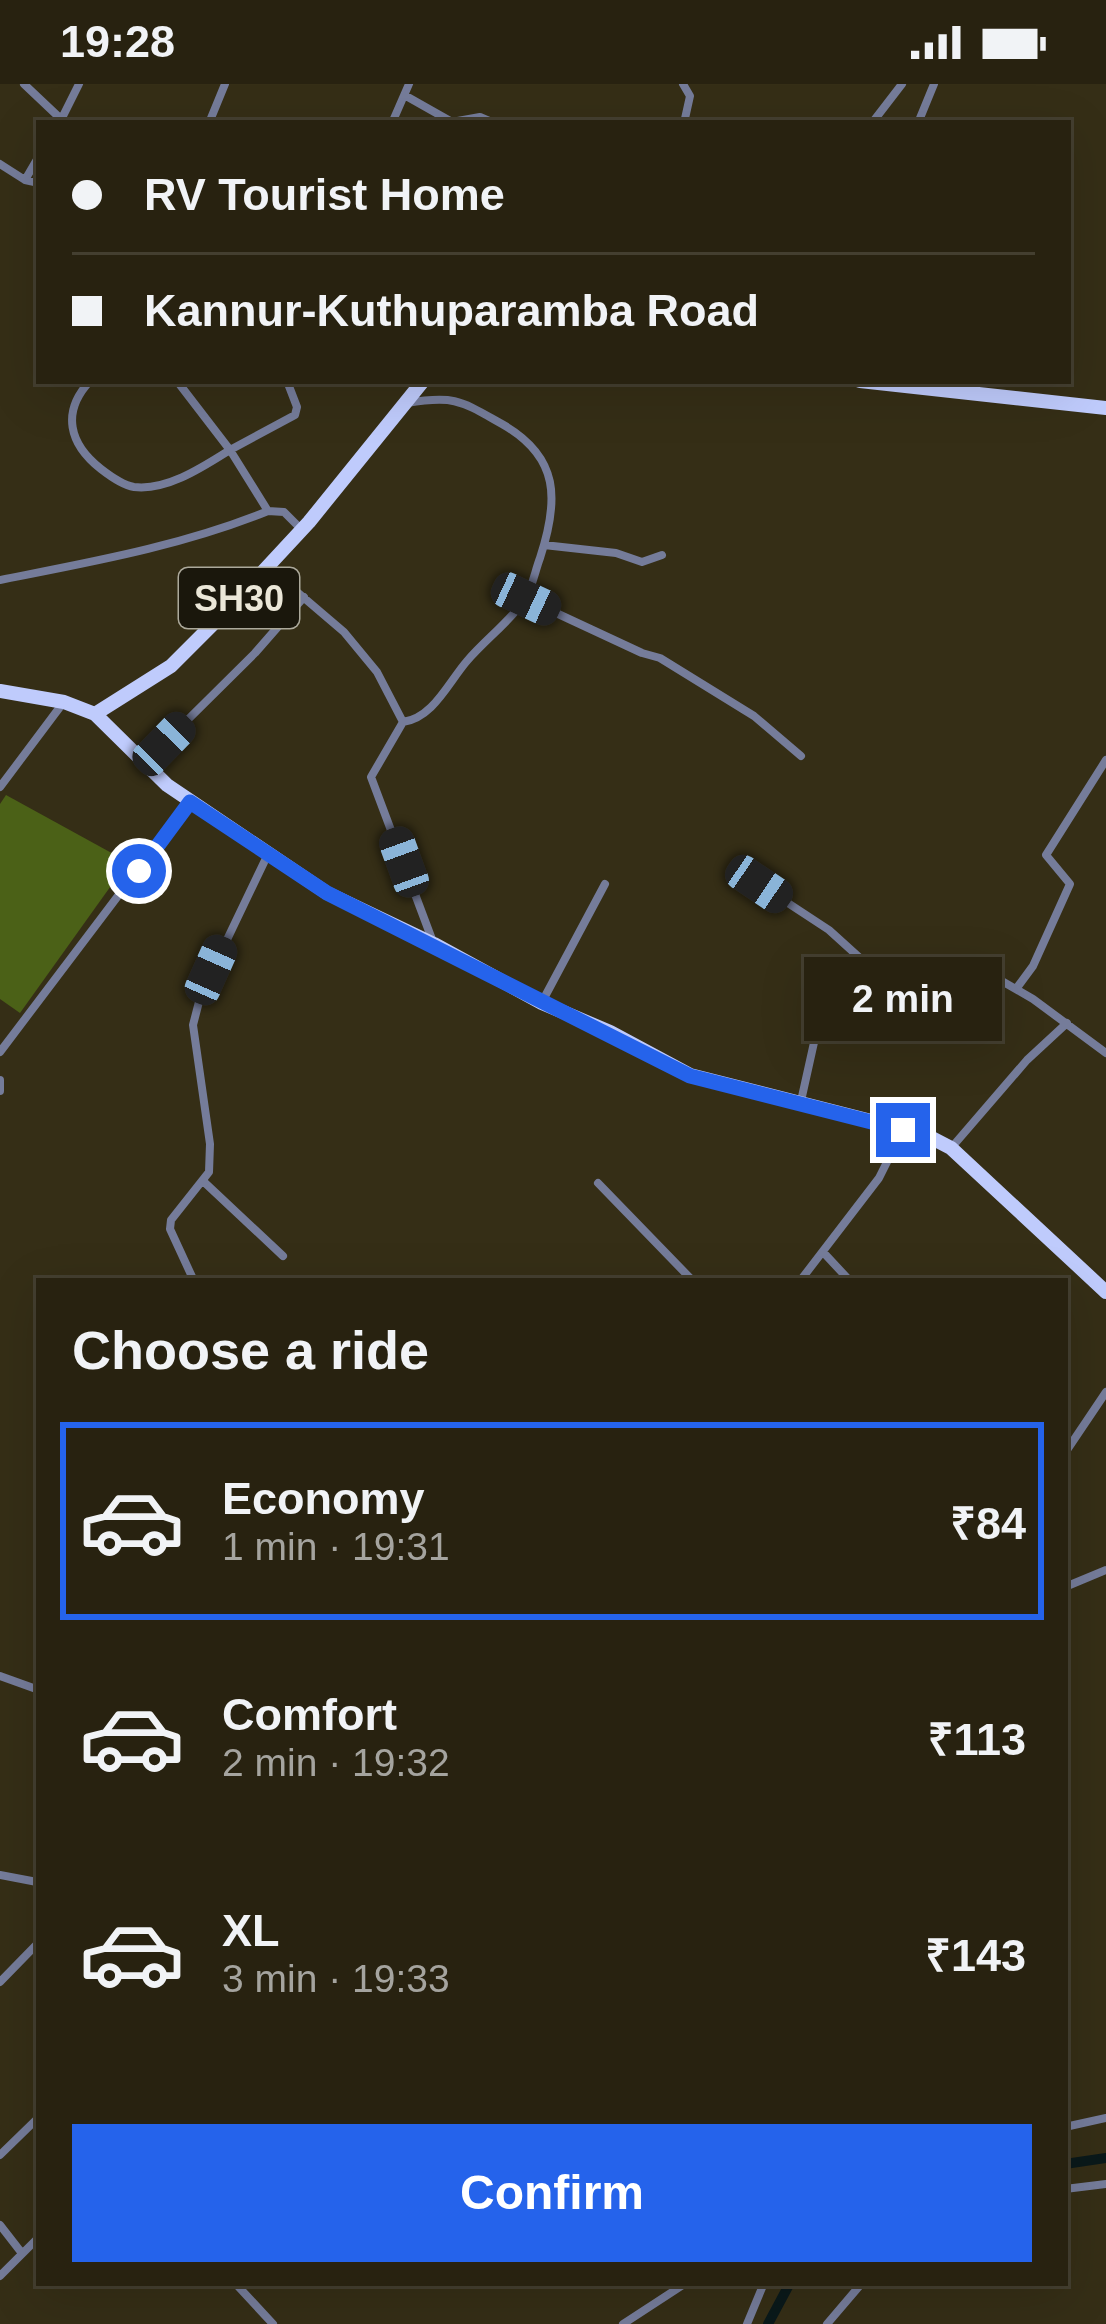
<!DOCTYPE html>
<meta charset="utf-8">
<style>
body{margin:0;font-family:Arial,sans-serif;background:#302a19;color:#f1f3f6;height:100vh;display:flex;flex-direction:column;font-size:45px;white-space:nowrap}
*{box-sizing:border-box;margin:0}
p{font-size:39px;color:#a5a49f}
.icon{flex:none;width:66px;height:66px;fill:none;stroke:currentColor;stroke-width:2;stroke-linecap:round;stroke-linejoin:round}
.map{position:relative;flex:1;overflow:hidden}
.sheet{position:absolute;left:36px;top:1194px;width:1032px;height:1008px;display:flex;flex-direction:column;background:#282210;border-radius:0px;box-shadow:0 12px 48px #0002,0 0 0 3px #443f30}
.sheet>*{flex:none}
.hud{position:absolute;left:36px;top:36px;width:1035px;height:264px;border-radius:0px;box-shadow:0 12px 48px #0002,0 0 0 3px #443f30;display:grid;align-content:center;height:264px;padding:0 36px;background:#282210}
.end{position:absolute;width:54px;height:54px;margin:-27px;border:15px solid #2563eb;background:#fff;box-shadow:0 0 0 6px #fff}
.from{border-radius:50%}
.bubble{position:absolute;height:84px;border-radius:0px;background:#282210;box-shadow:0 12px 48px #0002,0 0 0 3px #443f30;font-size:39px;font-weight:700;line-height:84px;text-align:center}
.car{position:absolute;width:36px;height:72px;margin:-36px -18px;border-radius:15px;box-shadow:0 0 9px 3px #0007;background:linear-gradient(#222 24%,#8ab4d8 0 40%,#222 0 76%,#8ab4d8 0 86%,#222 0)}
.hud b{display:flex;align-items:center;gap:42px;height:114px;font-size:45px}
.hud b+b{border-top:3px solid #443f30}
.hud i{width:30px;height:30px;background:#f1f3f6}
ul{padding:0;list-style:none}
li{display:flex;align-items:center;gap:36px;height:198px;margin:0 24px 18px;padding:0 12px;border:6px solid transparent;border-radius:0px}
li div{flex:1}
li b{display:block;font-size:45px}
li em{font-style:normal;font-weight:700}
li.active{border-color:#2563eb}
li>.icon{width:108px;height:108px;stroke-width:1.5}
h2{padding:0 36px;font-size:54px;line-height:144px}
.button{display:flex;gap:24px;margin-top:auto;padding:24px 36px}
.button a{flex:1;height:138px;border-radius:0px;background:#2563eb;color:#fff;font-size:48px;font-weight:700;line-height:138px;text-align:center}
.status{display:flex;justify-content:space-between;align-items:center;height:84px;padding:0 60px;background:#282210;direction:ltr}
.status svg{height:33px;fill:currentColor}
.map>svg:first-child{display:block}
.green{fill:#4b6117}
.lines{fill:none;stroke-linecap:round;stroke-linejoin:round}
.canal{stroke:#0a191a;stroke-width:10}
.street{stroke:#757c9a;stroke-width:8}
.primary{stroke:#bfcbfc;stroke-width:14}
.route{stroke:#2563eb;stroke-width:15}
.labels{text-anchor:middle;dominant-baseline:central;stroke-width:9;stroke-linejoin:round;paint-order:stroke}
.shield{fill:#1a170c;stroke:#aca99b;stroke-width:3}
.shield-label{font-size:36px;font-weight:bold;fill:#ebe7d8}
</style>
<div class="status"><b>19:28</b><svg viewBox="0 0 49 12"><path d="M0 12V9h3v3zM5 12V6h3v6zM10 12V3h3v9zM15 12V0h3v12zM26 1h20v11H26zM47 4h2v5h-2z"/></svg></div>
<div class="map">
<svg width="1106" height="2240" viewBox="0 0 1106 2240">
<rect width="100%" height="100%" fill="#352e16"/>
<path class="green" d="M6,711L128,778L20,929L0,915V720Z"/>
<g class="lines">
<path class="canal" d="M1065,2080L1106,2074
M768,2240L790,2199"/>
<path class="street" d="M24,0L62,36
M683,0L690,12L684,39
M406,12L452,38L480,33L494,39
M61,36L79,0
M209,39L225,0
M392,39L409,0
M872,39L902,0
M918,39L934,0
M0,80L25,96L39,99
M25,96L39,72
M90,297C61,328 69,360 101,385C110,392 122,401 134,403C167,407 203,383 230,366L177,297
M287,297L297,323L295,331L230,366L268,427L284,428L301,445
M544,461L616,469L642,478L662,471
M269,484L344,548L377,588L403,638L371,693L433,858
M0,496C91,478 182,462 268,427
M526,515L642,569L660,574L754,632L801,672
M403,638C433,634 448,599 467,577C485,556 508,539 524,517C532,505 535,487 540,474C559,416 560,373 502,340C461,317 455,311 407,319
M145,678L255,569L304,513
M0,703L63,619
M759,800L829,846L882,894
M1016,905L1033,882L1070,800L1046,771L1106,676
M542,918L605,800
M0,968L189,718
M0,996V1007
M801,1017L817,945L832,915L858,921L882,894L928,919C948,912 959,892 981,885L1033,915L1106,969
M952,1063L1027,976L1067,939
M203,1097L283,1172
M598,1099L693,1197
M823,1168L850,1197
M194,1197L170,1145L171,1136L209,1088L210,1060L193,941L201,910L268,770
M800,1197L879,1094L903,1046
M1065,1369L1106,1308
M1065,1503L1106,1486
M0,1592L39,1606
M0,1791L37,1798
M0,1898L39,1858
M1065,2043L1106,2034
M0,2071L39,2033
M1065,2105L1106,2100
M0,2141L21,2168
M0,2192L39,2153
M235,2199L273,2240
M623,2240L686,2199
M747,2240L764,2199
M827,2240L862,2199"/>
<path class="primary" d="M860,297L1106,324
M0,607L64,618L95,630L171,582L231,522L309,438L423,297
M95,630L167,701L327,809L434,860L542,919L610,948L690,991L926,1051L951,1064L1106,1208"/>
</g>
<g class="lines">
<path class="route" d="M139,787L190,718L327,809L690,992L903,1046"/>
</g>
<g class="labels">
<rect class="shield" x="179" y="484" width="120" height="60" rx="9"/>
<g class="shield-label">
<text x="239" y="514">SH30</text>
</g>
</g>
</svg>
<i class="end from" style="left:139px;top:787px"></i>
<i class="end" style="left:903px;top:1046px"></i>
<div class="bubble" style="left:804px;top:873px;width:198px">2 min</div>
<i class="car" style="left:526px;top:515px;rotate:115deg"></i>
<i class="car" style="left:164px;top:660px;rotate:44deg"></i>
<i class="car" style="left:404px;top:778px;rotate:340deg"></i>
<i class="car" style="left:759px;top:800px;rotate:124deg"></i>
<i class="car" style="left:211px;top:886px;rotate:24deg"></i>
<div class="hud">
<b><i class="from"></i>RV Tourist Home</b>
<b><i></i>Kannur-Kuthuparamba Road</b>
</div>
<section class="sheet">
<h2>Choose a ride</h2>
<ul>
<li class="active"><svg class="icon" aria-label="car" viewBox="0 0 24 24"><path d="M5 17H2v-5l4-1 3-4h7l3 4 3 1v5h-3M9 17h6M6 11h13"/><circle cx="7" cy="17" r="2"/><circle cx="17" cy="17" r="2"/></svg><div><b>Economy</b><p>1 min · 19:31</p></div><em>₹84</em></li>
<li><svg class="icon" aria-label="car" viewBox="0 0 24 24"><path d="M5 17H2v-5l4-1 3-4h7l3 4 3 1v5h-3M9 17h6M6 11h13"/><circle cx="7" cy="17" r="2"/><circle cx="17" cy="17" r="2"/></svg><div><b>Comfort</b><p>2 min · 19:32</p></div><em>₹113</em></li>
<li><svg class="icon" aria-label="car" viewBox="0 0 24 24"><path d="M5 17H2v-5l4-1 3-4h7l3 4 3 1v5h-3M9 17h6M6 11h13"/><circle cx="7" cy="17" r="2"/><circle cx="17" cy="17" r="2"/></svg><div><b>XL</b><p>3 min · 19:33</p></div><em>₹143</em></li>
</ul>
<div class="button"><a>Confirm</a></div>
</section>
</div>
